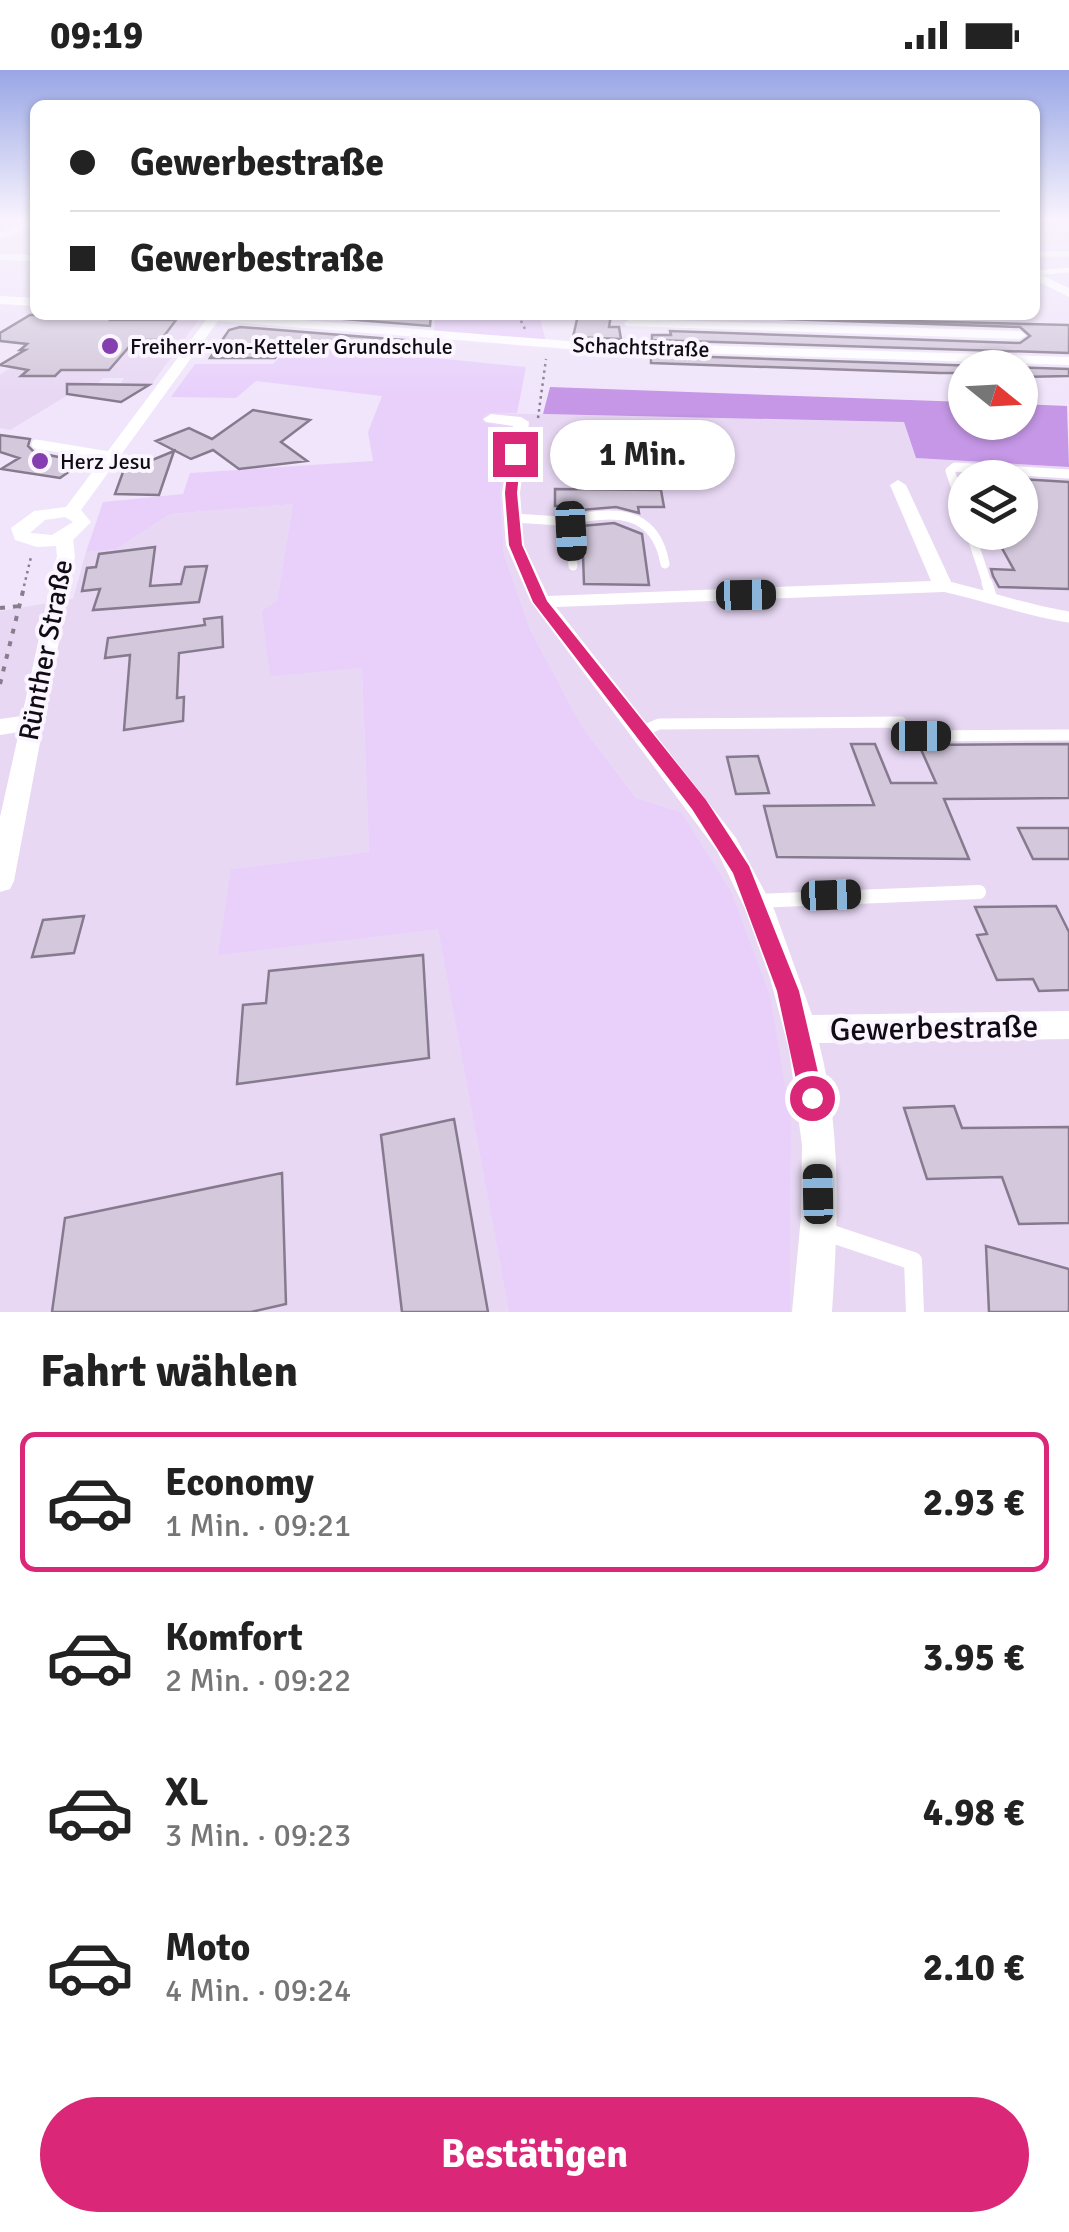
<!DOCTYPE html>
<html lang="de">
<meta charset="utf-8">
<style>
body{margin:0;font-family:Signika,sans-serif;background:#f6f6f6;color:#222;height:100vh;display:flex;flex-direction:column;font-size:38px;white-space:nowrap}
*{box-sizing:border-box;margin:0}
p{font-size:32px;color:#767676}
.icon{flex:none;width:55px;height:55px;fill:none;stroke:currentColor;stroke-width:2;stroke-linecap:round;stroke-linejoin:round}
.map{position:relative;height:1242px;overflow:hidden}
.drawer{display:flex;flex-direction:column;background:#fff;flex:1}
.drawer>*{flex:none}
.top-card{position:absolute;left:30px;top:30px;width:1010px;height:220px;border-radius:15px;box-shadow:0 2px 8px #0004;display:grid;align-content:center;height:220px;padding:0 40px;background:#fff}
.needle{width:65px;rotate:108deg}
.fabs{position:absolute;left:948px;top:280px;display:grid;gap:20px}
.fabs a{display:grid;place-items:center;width:90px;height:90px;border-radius:50%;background:#fff;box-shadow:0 2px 8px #0004;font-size:50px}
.end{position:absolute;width:45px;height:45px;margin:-22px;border:12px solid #db2777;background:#fff;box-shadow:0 0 0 5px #fff}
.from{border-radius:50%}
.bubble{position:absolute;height:70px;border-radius:35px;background:#fff;box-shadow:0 2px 8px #0004;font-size:32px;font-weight:800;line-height:70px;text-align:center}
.car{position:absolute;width:30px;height:60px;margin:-30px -15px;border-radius:12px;box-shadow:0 0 8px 2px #0007;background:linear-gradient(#222 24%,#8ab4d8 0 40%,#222 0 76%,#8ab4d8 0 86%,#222 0)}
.top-card b{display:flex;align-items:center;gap:35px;height:95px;font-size:38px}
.top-card b+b{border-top:2px solid #e0e0e0}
.top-card i{width:25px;height:25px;background:#222}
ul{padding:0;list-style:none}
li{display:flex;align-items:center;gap:30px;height:140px;margin:0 20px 15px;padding:0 20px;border:5px solid transparent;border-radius:15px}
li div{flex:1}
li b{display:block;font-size:38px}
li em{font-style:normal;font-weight:800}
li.current{border-color:#db2777}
li>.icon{width:90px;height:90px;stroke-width:1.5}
h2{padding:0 40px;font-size:45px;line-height:120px}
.action{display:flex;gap:20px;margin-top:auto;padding:20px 40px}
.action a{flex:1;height:115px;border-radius:60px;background:#db2777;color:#fff;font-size:40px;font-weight:800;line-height:115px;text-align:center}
.status{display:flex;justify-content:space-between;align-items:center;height:70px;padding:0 50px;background:#fff;direction:ltr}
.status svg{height:28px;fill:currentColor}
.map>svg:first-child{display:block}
.built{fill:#e8d8f4;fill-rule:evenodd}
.green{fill:#e8d0fb}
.forest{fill:#c597e6}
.building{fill:#d3c8dc;stroke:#867b8e;stroke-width:2.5}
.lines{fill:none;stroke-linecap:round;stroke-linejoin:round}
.path-far1{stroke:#867e8d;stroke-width:2.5;stroke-dasharray:2.5 4;stroke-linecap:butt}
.path{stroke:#867e8d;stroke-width:4;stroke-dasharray:5 8;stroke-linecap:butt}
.service-far4{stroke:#fff;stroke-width:5}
.service-far3{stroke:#fff;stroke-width:9}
.service-far2{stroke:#fff;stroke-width:11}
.service-far1{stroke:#fff;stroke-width:14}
.service{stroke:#fff;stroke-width:18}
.minor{fill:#fff;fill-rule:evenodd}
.route{fill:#db2777}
.poi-dot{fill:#853eb0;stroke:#faf5fe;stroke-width:4}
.labels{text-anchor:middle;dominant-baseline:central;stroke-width:8;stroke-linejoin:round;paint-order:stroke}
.far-poi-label{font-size:22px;fill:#100c13;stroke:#faf5fe;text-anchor:start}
.far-street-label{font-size:22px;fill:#100c13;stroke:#faf5fe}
.street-label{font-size:28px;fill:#100c13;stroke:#faf5fe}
.near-street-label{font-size:32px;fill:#100c13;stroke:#faf5fe}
</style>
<div class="status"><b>09:19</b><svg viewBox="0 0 49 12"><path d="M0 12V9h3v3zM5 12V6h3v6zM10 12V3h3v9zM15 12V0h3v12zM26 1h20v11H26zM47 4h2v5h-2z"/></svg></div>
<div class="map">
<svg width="1069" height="1242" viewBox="0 0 1069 1242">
<rect width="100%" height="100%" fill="#f0e5fa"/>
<path class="built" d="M85,245L200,248L151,315H120L124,308H103L86,327L68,325L10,360L0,358V305Z
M486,343L904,352L916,388L1069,397V1242H790L791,1052L681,742L636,728L582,657L530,559L504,485L500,420L511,360L482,353ZM965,408H1020V462H965Z
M293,434L277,531L271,605L362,598L369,782L232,799L219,884L438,858L509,1242H0V541L73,529L86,482L116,479L170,444Z"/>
<path class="green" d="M435,245H539L546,271L434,261Z
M288,278L385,283L526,297L517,343H486L482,352L511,360L500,420L504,485L530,559L582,657L636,728L681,742L731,822L770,926L791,1052L790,1242H509L438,859L218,885L231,799L369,782L362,598L270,606L262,541L277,531L293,434L170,444L116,479L86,482L103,432L183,424L190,403L373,391L368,362L382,326L256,311L236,328L171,327L195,294H273Z"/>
<path class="forest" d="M550,317L965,332V352H1020V334L1067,336L1069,397L916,388L904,352L543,344Z"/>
<path class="building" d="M30,245H120L112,250H176L161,270H135L109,300H61L55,306H21L28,300L0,295L25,280H20L27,274L0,271V263Z
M294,245H431L430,256Z
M578,245H611L609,257H619L621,269L573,267Z
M671,245L1069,255V283L652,270V265H671L670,261L1020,273L1030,266L1020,257Z
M240,257L428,272L427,277H414L284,272L275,288H210L229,260Z
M651,285L1069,299V306L1020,307V298H965V303H940L651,293Z
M67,314L149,315L121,332L67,324Z
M253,340L310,350L281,372L307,391L239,399L213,380L191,389L156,371L189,358L212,369Z
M576,355H650L653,375L576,374Z
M0,365L30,369L28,376L34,382L83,392L60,408L1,399L19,388L0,382Z
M174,381L159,425L115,424L123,402Z
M1020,409L1069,412V519L999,517L993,506L991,499L1014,500L993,462H1020Z
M555,419L661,420L664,437H638L639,443L616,437L581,440V436H555Z
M614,453L642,464L649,515L584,514L582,456Z
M155,477L150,516L181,514L185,497L207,496L199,532L93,540L100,519L82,521L87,498L96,497L99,484Z
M222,547L223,577L179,583L177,628L184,627L183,651L124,660L130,585L105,588L108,568L205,555L204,549Z
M851,674H875L891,713H936L919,675L1069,674V728L944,729L969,789L777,787L764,736L874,735Z
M758,686L769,723L736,724L727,687Z
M1018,758H1069V789H1033Z
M1056,836L1069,862V920L1039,921L1033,909L997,910L977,865L987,864L975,837Z
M84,846L74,883L32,887L43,850Z
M423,885L429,988L237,1014L243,935L266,933L269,901Z
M954,1036L962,1058L1069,1057V1153L1019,1154L1002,1107L927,1109L904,1038Z
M454,1049L488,1242H402L381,1065Z
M282,1103L286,1234L251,1242H52L65,1148Z
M986,1176L1069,1199V1242H989Z"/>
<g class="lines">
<path class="path-far1" d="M518,245L525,259
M538,348L546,289
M24,516L31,487"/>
<path class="path" d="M0,538L19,536
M0,614L25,513"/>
<path class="service-far4" d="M1035,184H1069
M1035,203L1069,200"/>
<path class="service-far3" d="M36,374L115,387
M965,445L950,401L955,397L1069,404
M513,448L561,451L569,466L573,496
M565,451C612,441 655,437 665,494
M970,462L988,516"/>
<path class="service-far2" d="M987,513L991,526
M943,516C986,525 1026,541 1069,547
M890,652L921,666L1069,665
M641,662L659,654L901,652"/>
<path class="service-far1" d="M755,831L979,822"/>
<path class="service" d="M823,1161L913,1191L915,1242"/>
<path class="minor" d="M31,150H35V156L0,169V162Z
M0,184L35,185V191L0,190Z
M1035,202L1069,218V227L1035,210Z
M0,226L35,228V236L0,234Z
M188,245H241L568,271L1069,287V295L568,279L218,251L81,440L91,452L73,470L75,486L14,811L10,819L0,822V747L19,662L0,665V649L22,646L57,486L56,476L37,477L15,470L11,458L34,441L66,437L206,250ZM65,447L73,452L52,465L30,463L45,450Z
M630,249L1020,261L1026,265L1020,269L626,256L624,253Z
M491,344L521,347L529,352L520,423L524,475L548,526L931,511L890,415L898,410L906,415L953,516L943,522L556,537L736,768L774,839L812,945L1069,941V969L819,973C842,1062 838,1151 832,1242H792L801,1147L802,1075L789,980L770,908L745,839L717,781L531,532L506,475L502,423L513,356L486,352L483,349Z"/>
</g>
<linearGradient id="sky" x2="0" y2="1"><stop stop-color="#98a6e5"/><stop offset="0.46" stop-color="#f8f3fd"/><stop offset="1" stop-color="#f8f3fd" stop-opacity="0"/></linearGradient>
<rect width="1069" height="324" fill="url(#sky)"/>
<path class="route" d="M515,381L521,384L517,423L522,475L547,531L706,730L749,796L799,921L824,1028L821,1035L812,1039L804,1035L800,1028L777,921L733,803L692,739L533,532L509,475L505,423L509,384Z"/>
<g class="poi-dot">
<circle cx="110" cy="276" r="10"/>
<circle cx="40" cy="391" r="10"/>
</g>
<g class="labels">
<g class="far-poi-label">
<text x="130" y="276">Freiherr-von-Ketteler Grundschule</text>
<text x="60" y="391">Herz Jesu</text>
</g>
<g class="far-street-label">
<text transform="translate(641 277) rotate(2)">Schachtstraße</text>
</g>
<g class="street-label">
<text transform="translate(46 580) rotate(-79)">Rünther Straße</text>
</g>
<g class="near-street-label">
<text transform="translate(934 958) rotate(-1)">Gewerbestraße</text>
</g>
</g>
</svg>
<div class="fabs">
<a><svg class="needle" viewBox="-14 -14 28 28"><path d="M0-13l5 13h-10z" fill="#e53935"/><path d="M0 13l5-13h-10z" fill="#767676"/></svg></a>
<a><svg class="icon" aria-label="layers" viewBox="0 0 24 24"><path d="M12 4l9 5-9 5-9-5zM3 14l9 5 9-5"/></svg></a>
</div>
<i class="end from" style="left:812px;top:1028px"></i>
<i class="end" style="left:515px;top:384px"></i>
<div class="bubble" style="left:550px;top:350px;width:185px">1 Min.</div>
<i class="car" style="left:571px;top:461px;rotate:177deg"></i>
<i class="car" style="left:746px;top:525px;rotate:89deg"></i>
<i class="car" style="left:921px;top:666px;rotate:90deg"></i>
<i class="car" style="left:831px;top:825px;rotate:88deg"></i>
<i class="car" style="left:818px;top:1124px;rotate:359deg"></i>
<div class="top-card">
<b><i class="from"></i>Gewerbestraße</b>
<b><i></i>Gewerbestraße</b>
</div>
</div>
<section class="drawer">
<h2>Fahrt wählen</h2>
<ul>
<li class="current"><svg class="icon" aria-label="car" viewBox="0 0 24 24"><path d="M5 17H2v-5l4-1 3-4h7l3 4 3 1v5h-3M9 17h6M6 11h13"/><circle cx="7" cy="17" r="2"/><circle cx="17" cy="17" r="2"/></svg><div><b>Economy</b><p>1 Min. · 09:21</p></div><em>2.93 €</em></li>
<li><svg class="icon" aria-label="car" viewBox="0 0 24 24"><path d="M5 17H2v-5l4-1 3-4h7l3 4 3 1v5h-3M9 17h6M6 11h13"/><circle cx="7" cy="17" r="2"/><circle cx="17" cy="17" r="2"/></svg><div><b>Komfort</b><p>2 Min. · 09:22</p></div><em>3.95 €</em></li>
<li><svg class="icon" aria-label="car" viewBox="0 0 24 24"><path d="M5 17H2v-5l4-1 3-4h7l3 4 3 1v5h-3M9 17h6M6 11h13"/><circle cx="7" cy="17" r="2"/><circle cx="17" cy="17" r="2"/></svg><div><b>XL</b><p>3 Min. · 09:23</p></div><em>4.98 €</em></li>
<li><svg class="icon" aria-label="car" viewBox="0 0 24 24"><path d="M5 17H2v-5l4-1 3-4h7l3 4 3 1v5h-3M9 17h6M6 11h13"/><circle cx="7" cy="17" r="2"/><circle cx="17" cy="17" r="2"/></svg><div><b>Moto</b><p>4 Min. · 09:24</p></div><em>2.10 €</em></li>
</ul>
<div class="action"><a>Bestätigen</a></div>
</section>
